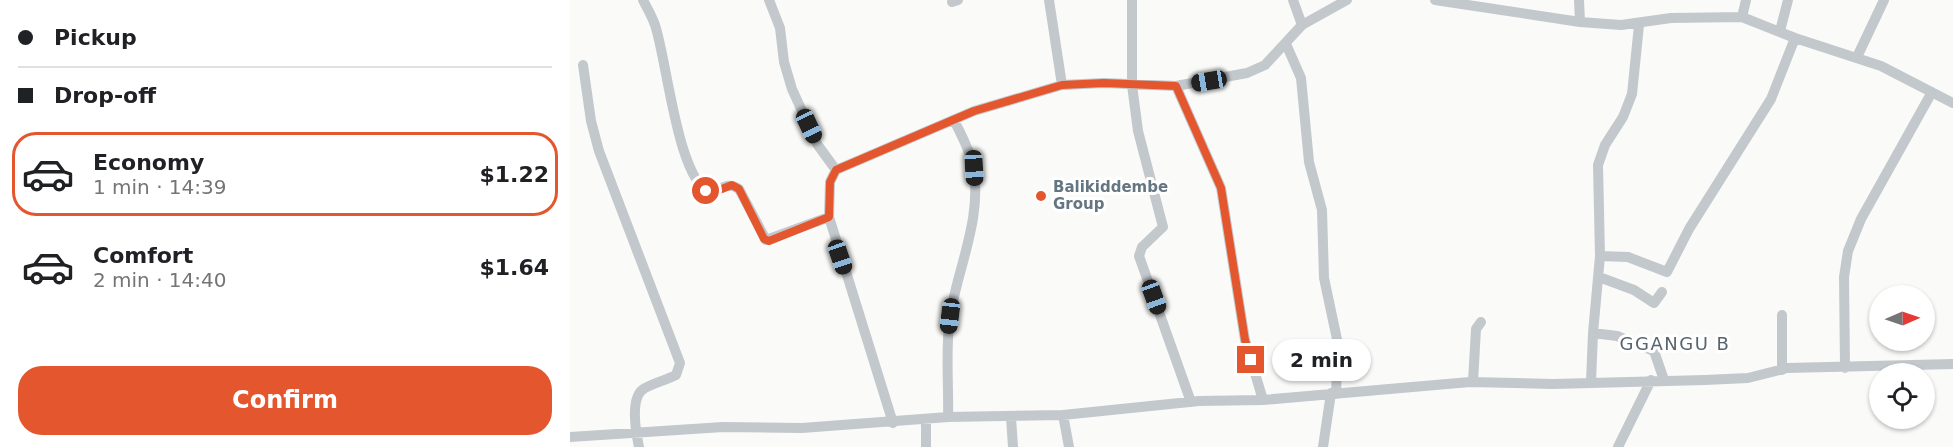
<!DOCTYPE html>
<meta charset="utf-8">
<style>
body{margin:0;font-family:"DejaVu Sans",sans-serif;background:#f2f2f2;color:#202124;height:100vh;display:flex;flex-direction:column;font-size:22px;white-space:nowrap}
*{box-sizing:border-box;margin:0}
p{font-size:20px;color:#757577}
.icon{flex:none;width:33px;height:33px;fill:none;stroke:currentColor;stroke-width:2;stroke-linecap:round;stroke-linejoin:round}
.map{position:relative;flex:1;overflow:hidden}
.panel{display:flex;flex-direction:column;background:#fff;width:570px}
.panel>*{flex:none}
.guide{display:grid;align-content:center;height:132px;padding:0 18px;background:#fff}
.needle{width:39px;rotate:88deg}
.fabs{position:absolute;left:1299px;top:285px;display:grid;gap:12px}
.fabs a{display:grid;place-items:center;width:66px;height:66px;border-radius:50%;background:#fff;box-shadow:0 2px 4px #0004;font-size:30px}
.end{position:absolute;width:27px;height:27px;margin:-14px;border:8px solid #e4572e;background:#fff;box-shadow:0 0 0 3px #fff}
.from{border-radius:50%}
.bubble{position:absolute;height:42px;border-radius:21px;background:#fff;box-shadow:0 2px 4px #0004;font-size:20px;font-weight:700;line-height:42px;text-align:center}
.car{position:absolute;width:18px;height:36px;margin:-18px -9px;border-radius:8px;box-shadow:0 0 4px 2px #0007;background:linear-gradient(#222 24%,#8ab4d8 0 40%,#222 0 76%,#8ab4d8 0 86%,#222 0)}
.guide b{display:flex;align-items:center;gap:21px;height:57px;font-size:22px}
.guide b+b{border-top:2px solid #e0e0e0}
.guide i{width:15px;height:15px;background:#202124}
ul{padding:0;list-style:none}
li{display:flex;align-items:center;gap:18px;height:84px;margin:0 12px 9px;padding:0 6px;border:3px solid transparent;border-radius:24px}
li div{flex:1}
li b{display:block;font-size:22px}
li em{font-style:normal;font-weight:700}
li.active{border-color:#e4572e}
li>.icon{width:54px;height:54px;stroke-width:1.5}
.action{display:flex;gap:12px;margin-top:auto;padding:12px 18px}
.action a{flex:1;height:69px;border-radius:24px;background:#e4572e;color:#fff;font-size:24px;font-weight:700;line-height:69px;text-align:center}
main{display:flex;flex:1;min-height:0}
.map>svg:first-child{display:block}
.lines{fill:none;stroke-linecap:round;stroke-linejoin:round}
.minor{stroke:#c3c8cc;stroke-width:10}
.route{stroke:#e4572e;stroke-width:8}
.poi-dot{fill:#e4572e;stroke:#fff;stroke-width:2}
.labels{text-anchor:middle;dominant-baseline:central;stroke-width:6;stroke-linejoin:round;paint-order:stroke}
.poi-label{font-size:15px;font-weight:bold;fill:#657683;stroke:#fff;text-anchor:start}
.quarter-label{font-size:18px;letter-spacing:1.5px;fill:#57646e;stroke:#fff}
</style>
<main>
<section class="panel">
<div class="guide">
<b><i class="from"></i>Pickup</b>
<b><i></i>Drop-off</b>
</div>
<ul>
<li class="active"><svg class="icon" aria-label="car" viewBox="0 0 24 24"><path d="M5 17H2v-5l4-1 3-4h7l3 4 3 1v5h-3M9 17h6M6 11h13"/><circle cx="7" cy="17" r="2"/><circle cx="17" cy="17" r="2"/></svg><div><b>Economy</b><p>1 min · 14:39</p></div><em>$1.22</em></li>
<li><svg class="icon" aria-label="car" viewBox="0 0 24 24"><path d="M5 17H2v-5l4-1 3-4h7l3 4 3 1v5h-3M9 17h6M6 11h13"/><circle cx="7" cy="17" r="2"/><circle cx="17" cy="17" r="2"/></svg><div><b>Comfort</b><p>2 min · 14:40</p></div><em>$1.64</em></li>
</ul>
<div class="action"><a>Confirm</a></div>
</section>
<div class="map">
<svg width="1383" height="447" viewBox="0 0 1383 447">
<rect width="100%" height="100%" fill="#fafaf8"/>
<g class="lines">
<path class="minor" d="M73,0C77,8 82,16 85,25C97,60 107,178 140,193C152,190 156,181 169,189L196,240L259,217
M199,0L210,28L214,62L222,89L247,144L266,170
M479,0L492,85
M562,0V85L568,131L593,227L572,247L569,256L621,402
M723,0L732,25
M865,0L1010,22L1051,25L1101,18L1172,17L1225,38L1311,66L1383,103
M1009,0L1010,22
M382,2L388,0
M1172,17L1176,0
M1210,31L1218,0
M716,44L731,78L739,162L752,210L754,278L768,344L766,394
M1287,57L1314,0
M13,65L21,121L29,151L110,363L106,375C96,380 84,383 75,388C59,396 66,433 69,447
M606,86L651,188L675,340L693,400
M1030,256L1058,257L1097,272L1119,229L1201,99L1225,38
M1029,277L1064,290L1084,303L1092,292
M1023,333L1047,336L1084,351L1094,380
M1275,368L1274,277L1278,251L1291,219L1362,92
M1212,370V315
M903,382L906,329L911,322
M1021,382L1023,333L1030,256L1028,165L1035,145L1053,117L1062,94L1069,25
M493,415L499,447
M378,417C379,384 375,349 380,316C388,267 413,217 403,166C400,150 391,135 384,120
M441,417L443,447
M356,420V447
M323,423L259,217L260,182L266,170L404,111L492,85L534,83L606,86L677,73L695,65L732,25L777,0
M0,437L153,427L232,428L378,417L493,415L629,401L693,400L900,382L983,384L1135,380L1178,378L1217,368L1383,364
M753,447L761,393
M1048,447L1081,380"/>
</g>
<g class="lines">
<path class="route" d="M136,191L144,192L162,185L169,189L194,239L199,241L259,217L260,182L266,170L404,111L492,85L534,83L606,86L651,188L675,340L681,360"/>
</g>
<circle class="poi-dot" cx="471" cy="196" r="6"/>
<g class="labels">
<g class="poi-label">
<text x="483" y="187">Balikiddembe<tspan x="483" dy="17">Group</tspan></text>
</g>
<g class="quarter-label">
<text x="1105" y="343">GGANGU B</text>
</g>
</g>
</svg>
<div class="fabs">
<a><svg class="needle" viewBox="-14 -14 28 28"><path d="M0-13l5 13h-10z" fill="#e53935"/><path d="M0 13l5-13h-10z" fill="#757577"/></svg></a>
<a><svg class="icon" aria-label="locate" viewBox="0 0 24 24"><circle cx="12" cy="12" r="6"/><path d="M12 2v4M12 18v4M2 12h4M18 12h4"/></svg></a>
</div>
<i class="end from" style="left:136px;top:191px"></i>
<i class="end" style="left:681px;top:360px"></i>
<div class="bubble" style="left:702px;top:339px;width:99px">2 min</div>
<i class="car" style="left:639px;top:81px;rotate:260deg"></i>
<i class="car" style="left:239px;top:126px;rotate:155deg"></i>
<i class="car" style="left:404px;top:168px;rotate:177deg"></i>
<i class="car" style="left:270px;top:257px;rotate:161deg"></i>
<i class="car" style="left:584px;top:297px;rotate:160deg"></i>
<i class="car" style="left:380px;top:316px;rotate:187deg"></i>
</div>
</main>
